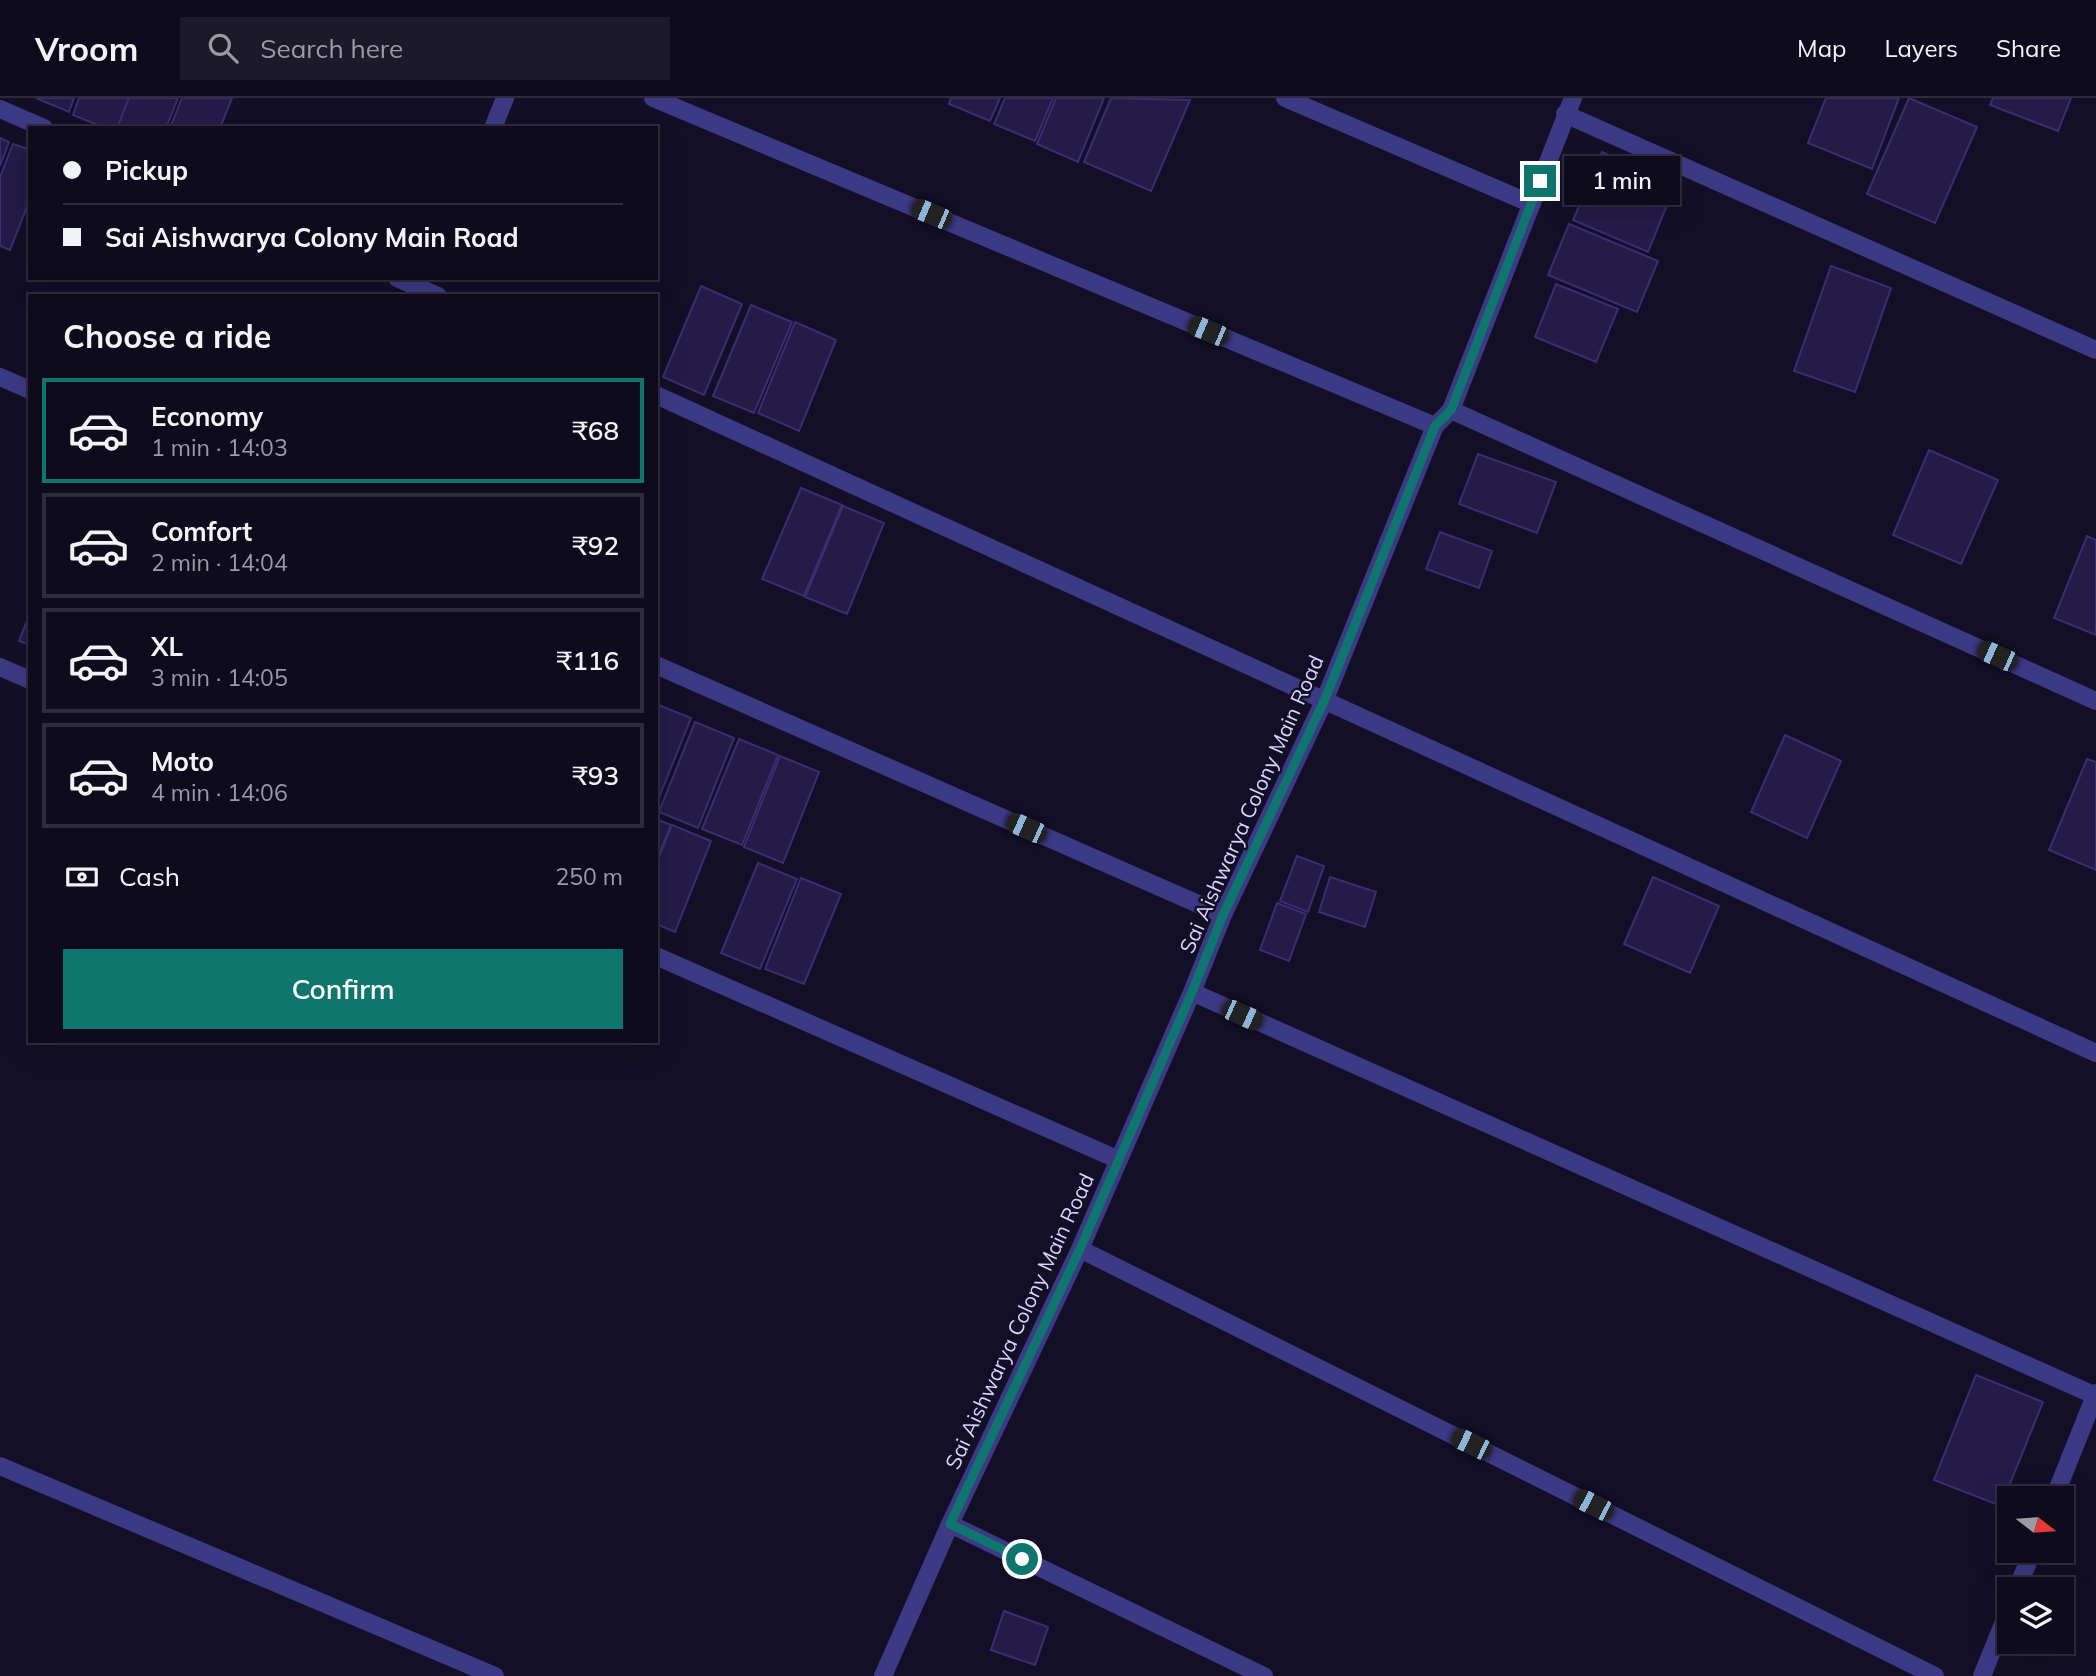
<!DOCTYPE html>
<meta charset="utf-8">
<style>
body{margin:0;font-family:Mulish,sans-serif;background:#1c1929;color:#f1f3f6;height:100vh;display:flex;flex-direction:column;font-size:26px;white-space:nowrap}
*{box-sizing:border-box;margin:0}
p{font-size:23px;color:#9b9ba3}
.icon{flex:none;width:38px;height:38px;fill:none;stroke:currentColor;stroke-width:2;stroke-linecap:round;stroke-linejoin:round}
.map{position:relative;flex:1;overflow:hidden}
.details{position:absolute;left:28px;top:196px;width:630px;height:749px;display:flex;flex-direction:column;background:#0e0b1c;border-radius:0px;box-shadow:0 7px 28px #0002,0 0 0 2px #2e2b3b}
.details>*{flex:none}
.top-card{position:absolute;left:28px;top:28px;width:630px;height:154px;border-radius:0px;box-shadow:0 7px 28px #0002,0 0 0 2px #2e2b3b;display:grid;align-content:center;height:154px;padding:0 35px;background:#0e0b1c}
.needle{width:46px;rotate:107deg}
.buttons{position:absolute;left:1997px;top:1388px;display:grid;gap:14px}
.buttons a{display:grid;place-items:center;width:77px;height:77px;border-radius:0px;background:#0e0b1c;box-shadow:0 7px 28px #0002,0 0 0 2px #2e2b3b;font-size:35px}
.end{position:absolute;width:32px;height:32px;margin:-16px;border:9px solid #0f766e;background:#fff;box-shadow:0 0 0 4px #fff}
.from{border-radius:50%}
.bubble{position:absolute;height:49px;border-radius:0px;background:#0e0b1c;box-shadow:0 7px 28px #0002,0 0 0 2px #2e2b3b;font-size:23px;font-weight:600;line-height:49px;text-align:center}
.car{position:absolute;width:21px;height:42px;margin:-21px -10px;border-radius:9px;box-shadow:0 0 5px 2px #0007;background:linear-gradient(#222 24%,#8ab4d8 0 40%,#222 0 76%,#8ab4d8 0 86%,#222 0)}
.top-card b{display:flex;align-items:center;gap:24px;height:66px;font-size:26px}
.top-card b+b{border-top:2px solid #2e2b3b}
.top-card i{width:18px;height:18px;background:#f1f3f6}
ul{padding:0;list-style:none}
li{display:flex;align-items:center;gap:21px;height:105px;margin:0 14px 10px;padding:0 21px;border:4px solid #2e2b3b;border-radius:0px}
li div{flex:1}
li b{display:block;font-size:26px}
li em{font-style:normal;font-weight:600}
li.on{border-color:#0f766e}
li>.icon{width:63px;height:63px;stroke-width:1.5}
h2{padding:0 35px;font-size:32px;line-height:84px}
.pay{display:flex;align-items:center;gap:18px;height:77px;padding:0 35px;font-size:26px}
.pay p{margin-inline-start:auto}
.primary-button{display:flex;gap:14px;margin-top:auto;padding:14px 35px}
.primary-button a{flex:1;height:80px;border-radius:0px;background:#0f766e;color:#fff;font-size:28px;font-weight:600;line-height:80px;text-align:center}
header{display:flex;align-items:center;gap:42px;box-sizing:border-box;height:98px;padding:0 35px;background:#0e0b1c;border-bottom:2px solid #2e2b3b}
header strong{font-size:33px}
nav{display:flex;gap:38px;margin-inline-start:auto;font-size:24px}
.search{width:490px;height:63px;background:#1c1929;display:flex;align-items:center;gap:18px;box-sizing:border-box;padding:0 24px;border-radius:0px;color:#9b9ba3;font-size:26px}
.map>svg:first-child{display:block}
.building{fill:#241b47;stroke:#3b2d73;stroke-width:2}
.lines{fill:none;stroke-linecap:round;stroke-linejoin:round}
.minor{stroke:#3d3a85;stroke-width:18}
.route{stroke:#0f766e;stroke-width:9}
.labels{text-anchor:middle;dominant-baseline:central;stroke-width:5;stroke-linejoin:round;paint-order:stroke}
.street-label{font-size:21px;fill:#d9d4ff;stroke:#130f26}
</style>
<header>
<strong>Vroom</strong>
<div class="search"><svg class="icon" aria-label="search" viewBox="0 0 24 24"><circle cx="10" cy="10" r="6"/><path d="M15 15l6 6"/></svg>Search here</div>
<nav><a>Map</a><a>Layers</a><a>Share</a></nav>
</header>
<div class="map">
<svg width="2096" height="1578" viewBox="0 0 2096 1578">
<rect width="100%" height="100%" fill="#130f26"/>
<path class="building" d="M36,0H74L69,14Z
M79,0H129L117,30H105L73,17Z
M129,0H178L166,30H117Z
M182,0H232L220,30H170Z
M951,0H1000L990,23L949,6Z
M1005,0H1053L1035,43L994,26Z
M1056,0H1104L1078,64L1037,46Z
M1111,0L1190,2L1151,93L1084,64Z
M1826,0H1899L1872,71L1808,45Z
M1909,0L1977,29L1935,125L1867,96Z
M1993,0H2071L2058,33L1990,7Z
M0,40L9,44L0,68Z
M13,46L30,52V101L10,152L0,148V79Z
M1602,54L1676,85L1648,154L1573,122Z
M1569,126L1658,163L1637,214L1548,177Z
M1831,168L1891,190L1855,294L1794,273Z
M1556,186L1618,211L1596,264L1535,239Z
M701,188L742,206L704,297L663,279Z
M751,207L792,224L754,315L713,298Z
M795,224L836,242L799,333L758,315Z
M1929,352L1998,382L1961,466L1893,437Z
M1478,356L1556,384L1537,435L1459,406Z
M801,390L842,407L804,498L762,481Z
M843,408L884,425L847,516L805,499Z
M1440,434L1492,453L1479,490L1426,471Z
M2087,438L2096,442V537L2054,520Z
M30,515V547L19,543Z
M656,606L691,620L656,707Z
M695,624L734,640L698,730L659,714Z
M1785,637L1841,663L1807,740L1751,714Z
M739,641L778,657L742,747L702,731Z
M780,658L819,674L783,765L744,749Z
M2087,661L2096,664V772L2049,752Z
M656,721L671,727L656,764Z
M672,727L711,743L675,834L656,826V767Z
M1297,758L1324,768L1308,814L1280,803Z
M758,765L797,781L760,871L721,855Z
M1330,779L1376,794L1365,829L1319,814Z
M1653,779L1719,808L1690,875L1624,846Z
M801,780L841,796L804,886L765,871Z
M1277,805L1306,816L1289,863L1260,852Z
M1976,1277L2043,1304L2001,1408L1934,1382Z
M1004,1513L1048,1529L1035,1567L991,1552Z"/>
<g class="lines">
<path class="minor" d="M653,0L1435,328
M1285,0L1532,106
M0,11L44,30
M1565,16L2096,252
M493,30L505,0
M397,180L438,198
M0,279L30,292
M656,297L2096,955
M1451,312L2096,603
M656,567L1223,817
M0,569L30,582
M656,858L1119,1062
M1192,894L2096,1298
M1080,1151L1935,1578
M0,1368L495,1578
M2054,1400L2096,1295
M950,1426L1264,1578
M2017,1491L2033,1452
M883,1578L950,1426L1080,1151L1192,894L1223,817L1325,601L1435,328L1451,312L1573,0
M1982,1578L2009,1511"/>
</g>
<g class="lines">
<path class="route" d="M1022,1461L950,1426L1080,1151L1192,894L1223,817L1325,601L1435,328L1451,312L1540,83"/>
</g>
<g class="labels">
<g class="street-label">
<text transform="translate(1251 706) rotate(-66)">Sai Aishwarya Colony Main Road</text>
<text transform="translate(1019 1223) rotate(-65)">Sai Aishwarya Colony Main Road</text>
</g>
</g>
</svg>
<div class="buttons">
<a><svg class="needle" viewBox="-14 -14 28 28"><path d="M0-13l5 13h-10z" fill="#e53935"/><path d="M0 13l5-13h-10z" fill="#9b9ba3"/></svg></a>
<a><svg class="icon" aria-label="layers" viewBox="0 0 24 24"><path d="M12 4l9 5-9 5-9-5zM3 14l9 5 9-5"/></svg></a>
</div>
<i class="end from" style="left:1022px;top:1461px"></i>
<i class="end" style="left:1540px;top:83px"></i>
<div class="bubble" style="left:1564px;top:58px;width:116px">1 min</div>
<i class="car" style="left:931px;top:116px;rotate:293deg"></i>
<i class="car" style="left:1208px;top:233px;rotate:293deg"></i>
<i class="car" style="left:1997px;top:558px;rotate:294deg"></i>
<i class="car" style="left:1026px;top:730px;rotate:294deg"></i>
<i class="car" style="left:1242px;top:917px;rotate:114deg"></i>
<i class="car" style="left:1471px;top:1346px;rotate:296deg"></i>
<i class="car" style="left:1593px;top:1407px;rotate:297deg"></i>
<div class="top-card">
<b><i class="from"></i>Pickup</b>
<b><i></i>Sai Aishwarya Colony Main Road</b>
</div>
<section class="details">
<h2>Choose a ride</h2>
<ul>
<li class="on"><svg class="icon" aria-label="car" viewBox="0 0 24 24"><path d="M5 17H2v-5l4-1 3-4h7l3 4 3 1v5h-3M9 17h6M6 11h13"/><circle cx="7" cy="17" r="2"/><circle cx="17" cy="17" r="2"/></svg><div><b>Economy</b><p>1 min · 14:03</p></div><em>₹68</em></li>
<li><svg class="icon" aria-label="car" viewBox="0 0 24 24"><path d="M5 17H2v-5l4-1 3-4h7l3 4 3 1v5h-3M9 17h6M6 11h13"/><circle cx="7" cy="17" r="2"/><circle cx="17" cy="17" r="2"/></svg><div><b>Comfort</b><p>2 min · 14:04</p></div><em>₹92</em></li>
<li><svg class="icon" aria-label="car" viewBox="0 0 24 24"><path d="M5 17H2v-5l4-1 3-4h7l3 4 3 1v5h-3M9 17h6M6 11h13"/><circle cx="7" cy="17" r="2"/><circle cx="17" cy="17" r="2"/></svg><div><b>XL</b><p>3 min · 14:05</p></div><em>₹116</em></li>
<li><svg class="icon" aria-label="car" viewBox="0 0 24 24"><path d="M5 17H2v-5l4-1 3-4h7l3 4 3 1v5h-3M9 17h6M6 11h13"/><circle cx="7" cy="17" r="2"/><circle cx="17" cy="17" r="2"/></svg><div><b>Moto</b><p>4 min · 14:06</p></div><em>₹93</em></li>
</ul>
<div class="pay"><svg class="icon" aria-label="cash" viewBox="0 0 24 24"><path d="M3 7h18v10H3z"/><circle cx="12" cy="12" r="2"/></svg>Cash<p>250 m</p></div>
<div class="primary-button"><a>Confirm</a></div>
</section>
</div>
